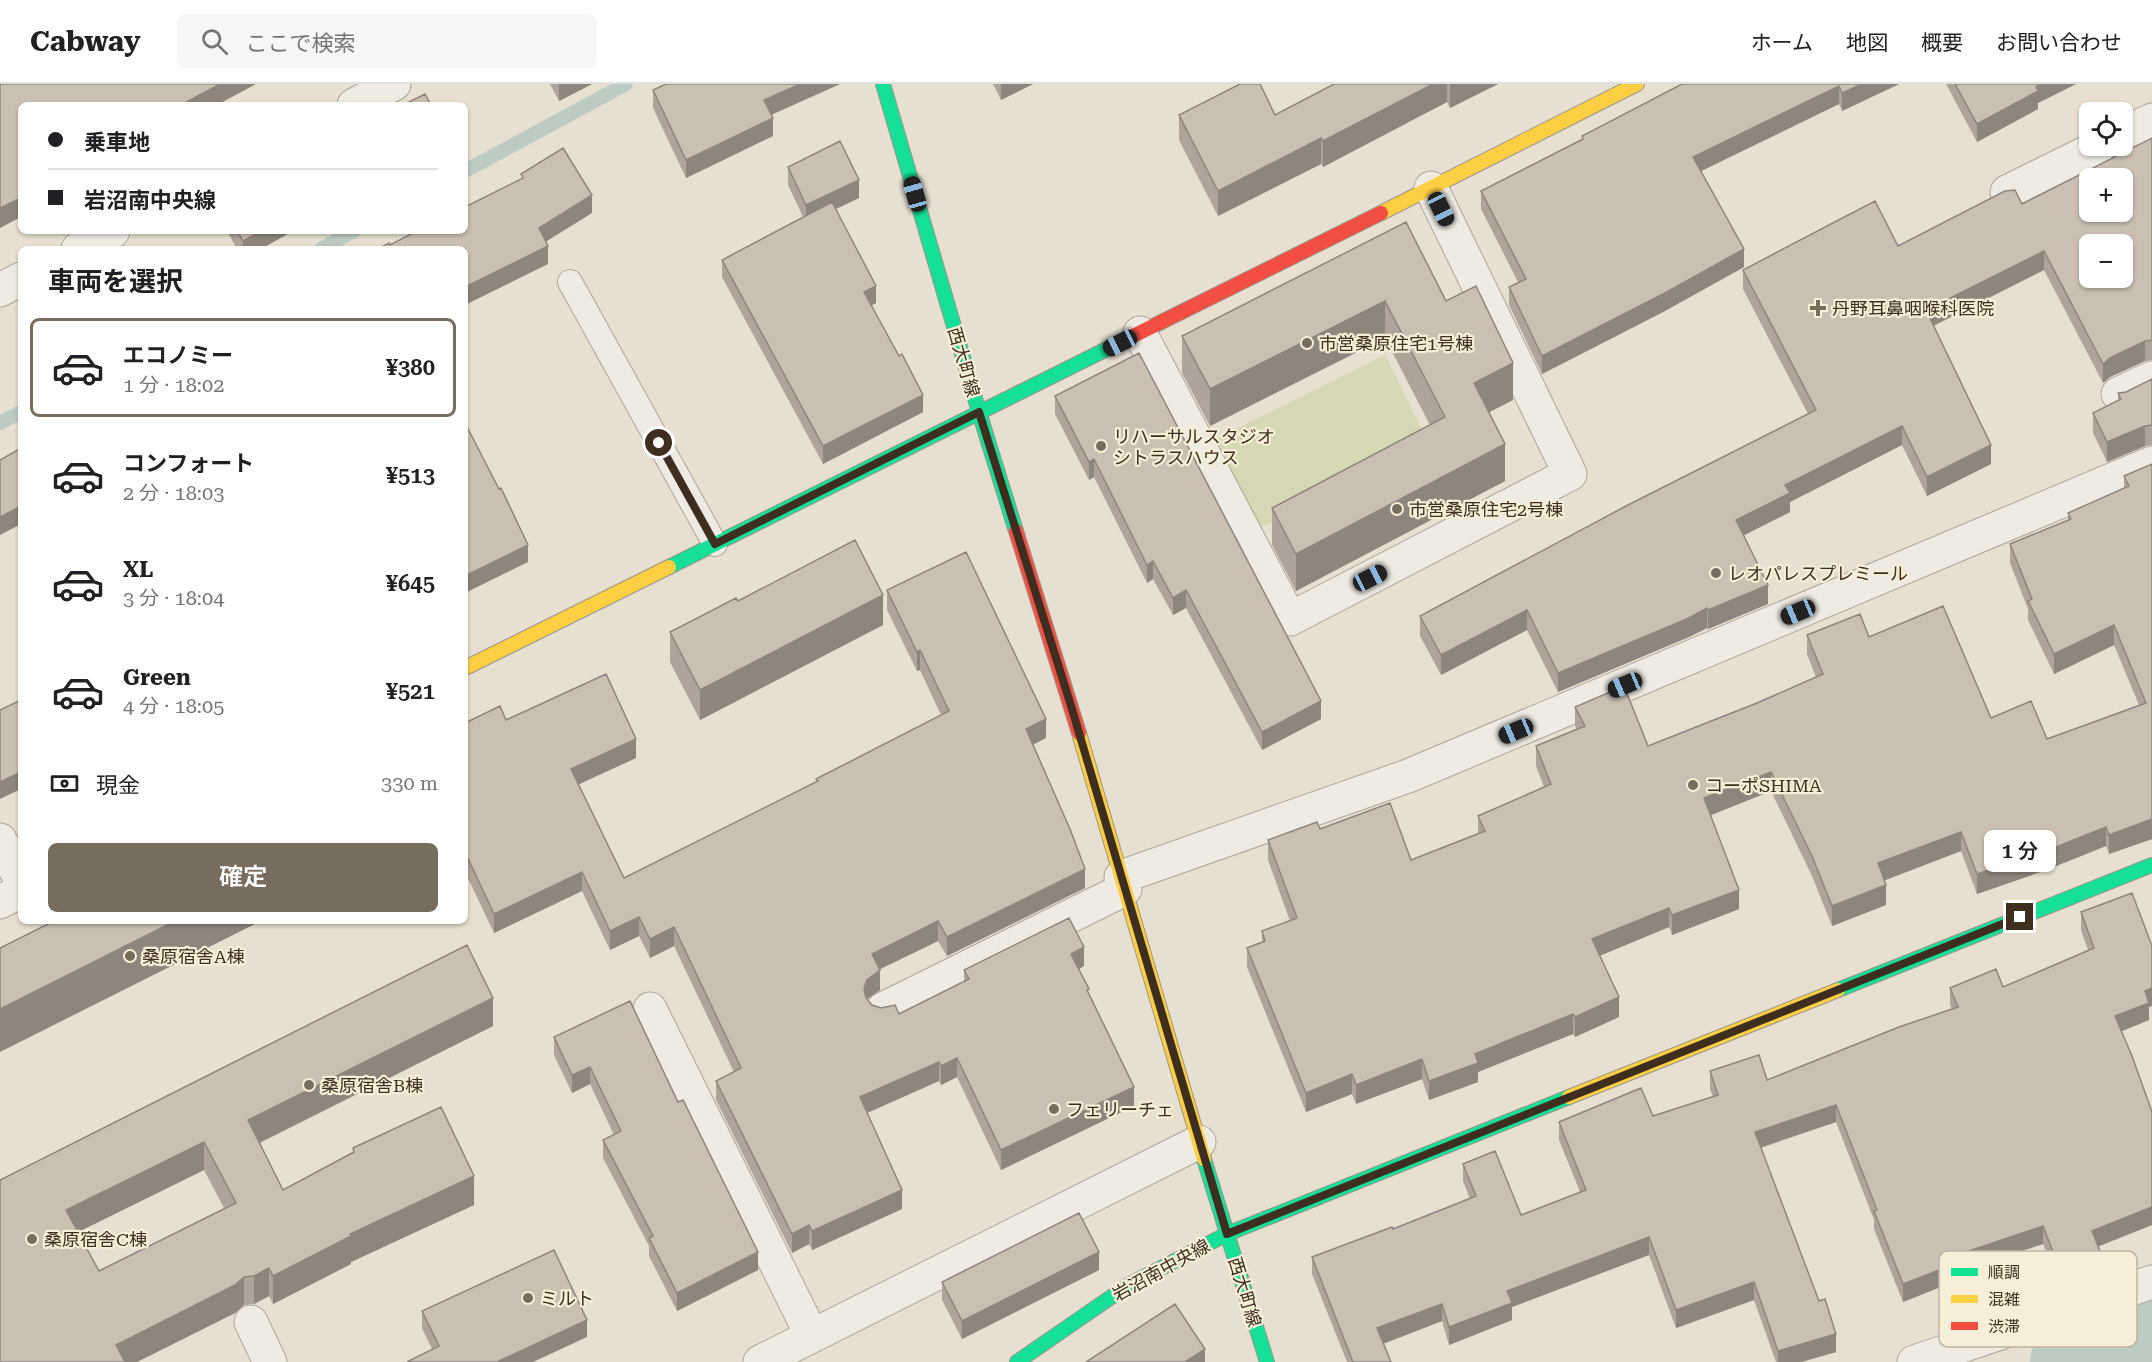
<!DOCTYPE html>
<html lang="ja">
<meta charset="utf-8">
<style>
body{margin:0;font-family:"Roboto Serif","Noto Sans JP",serif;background:#f6f6f6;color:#202124;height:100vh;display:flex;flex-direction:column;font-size:22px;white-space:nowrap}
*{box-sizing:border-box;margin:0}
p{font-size:20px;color:#757577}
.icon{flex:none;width:33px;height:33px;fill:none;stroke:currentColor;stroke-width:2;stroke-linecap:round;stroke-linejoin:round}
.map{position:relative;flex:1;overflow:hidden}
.panel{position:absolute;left:18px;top:162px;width:450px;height:678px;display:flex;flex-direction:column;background:#fff;border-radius:9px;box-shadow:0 2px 4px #0004}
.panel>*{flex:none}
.hud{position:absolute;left:18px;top:18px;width:450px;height:132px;border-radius:9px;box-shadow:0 2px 4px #0004;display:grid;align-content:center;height:132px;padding:0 30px;background:#fff}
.tools{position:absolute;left:2079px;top:18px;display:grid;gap:12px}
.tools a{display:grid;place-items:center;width:54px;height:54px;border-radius:9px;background:#fff;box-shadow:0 2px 4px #0004;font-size:30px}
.end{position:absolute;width:27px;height:27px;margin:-14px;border:8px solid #3d2e20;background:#fff;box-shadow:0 0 0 3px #fff}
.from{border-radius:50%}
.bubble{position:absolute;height:42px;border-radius:9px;background:#fff;box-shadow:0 2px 4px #0004;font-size:20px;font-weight:600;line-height:42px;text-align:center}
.car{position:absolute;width:18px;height:36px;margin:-18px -9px;border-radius:8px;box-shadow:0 0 4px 2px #0007;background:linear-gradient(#222 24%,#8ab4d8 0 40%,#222 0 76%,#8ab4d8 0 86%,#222 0)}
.hud b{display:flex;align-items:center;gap:21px;height:57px;font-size:22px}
.hud b+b{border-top:2px solid #e0e0e0}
.hud i{width:15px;height:15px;background:#202124}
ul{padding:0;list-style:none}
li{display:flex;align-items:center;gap:18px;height:99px;margin:0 12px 9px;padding:0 18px;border:3px solid transparent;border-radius:9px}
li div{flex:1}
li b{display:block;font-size:22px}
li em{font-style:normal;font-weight:600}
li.on{border-color:#786c5e}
li>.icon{width:54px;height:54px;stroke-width:1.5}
h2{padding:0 30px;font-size:27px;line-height:72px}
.pay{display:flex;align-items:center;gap:15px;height:66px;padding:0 30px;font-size:22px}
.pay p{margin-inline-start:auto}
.action{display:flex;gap:12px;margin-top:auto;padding:12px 30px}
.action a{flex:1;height:69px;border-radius:9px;background:#786c5e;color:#fff;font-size:24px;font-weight:600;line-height:69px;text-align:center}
header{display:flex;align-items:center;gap:36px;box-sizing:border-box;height:84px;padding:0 30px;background:#fff;border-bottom:2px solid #e0e0e0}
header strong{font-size:28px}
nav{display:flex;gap:33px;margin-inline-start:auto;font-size:21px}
.search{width:420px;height:54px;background:#f6f6f6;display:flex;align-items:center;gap:15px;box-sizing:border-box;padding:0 21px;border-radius:9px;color:#757577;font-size:22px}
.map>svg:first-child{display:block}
.green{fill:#d6d7b3}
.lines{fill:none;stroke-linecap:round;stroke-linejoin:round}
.stream{stroke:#bcccc2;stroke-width:14}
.river{stroke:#bcccc2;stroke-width:78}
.lane-casing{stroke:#ada599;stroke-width:26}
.street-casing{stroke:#ada599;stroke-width:35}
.fast-casing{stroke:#9c958a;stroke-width:16}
.slow-casing{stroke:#9c958a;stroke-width:16}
.jam-casing{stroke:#9c958a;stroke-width:16}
.lane{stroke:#efebe3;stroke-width:24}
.street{stroke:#efebe3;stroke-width:33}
.fast{stroke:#16e098;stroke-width:14}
.slow{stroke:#ffcf43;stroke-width:14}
.jam{stroke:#f24e42;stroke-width:14}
.wall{fill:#afa499;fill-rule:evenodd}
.shaded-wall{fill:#8e867d}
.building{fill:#cbbfb2;stroke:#8e867d;stroke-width:1.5;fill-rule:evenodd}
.route{stroke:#3d2e20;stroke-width:8}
.poi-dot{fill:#786c5e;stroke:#f7eed8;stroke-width:2}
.labels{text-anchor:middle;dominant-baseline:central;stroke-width:4.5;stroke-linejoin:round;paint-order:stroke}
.poi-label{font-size:18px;fill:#3d2e20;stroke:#f7eed8;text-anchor:start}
.street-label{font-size:18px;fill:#3d2e20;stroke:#f7eed8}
.key{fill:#f7eed8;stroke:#bfb4a1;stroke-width:1.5}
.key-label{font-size:16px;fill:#3d2e20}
</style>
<header>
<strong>Cabway</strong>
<div class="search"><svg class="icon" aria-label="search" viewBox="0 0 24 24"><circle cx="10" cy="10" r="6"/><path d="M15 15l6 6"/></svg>ここで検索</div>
<nav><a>ホーム</a><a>地図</a><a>概要</a><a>お問い合わせ</a></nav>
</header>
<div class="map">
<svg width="2152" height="1278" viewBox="0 0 2152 1278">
<rect width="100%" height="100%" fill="#e7e0d1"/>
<path class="green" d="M1385,271L1429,360L1260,444L1216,355Z"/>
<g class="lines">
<path class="stream" d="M465,87L626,0
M321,165L354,147
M0,339L21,328"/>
<path class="river" d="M2069,1278L2152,1249"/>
<g class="lane-casing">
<path id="lane" d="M570,198L715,460"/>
</g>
<g class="street-casing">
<path id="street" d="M354,21L394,0
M2122,50L2152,36
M2007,108L2100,62
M78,165L113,147
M0,206L21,195
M1140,249L1290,535L1570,390L1431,104
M2118,310L2152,294
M0,756L21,796
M1121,793L1408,692L2152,379
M0,818L21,807
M650,925L812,1252
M883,925L1125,805
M251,1238L270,1278
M760,1278L1199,1058
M1914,1278L2152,1198"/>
</g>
<g class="fast-casing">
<path id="fast" d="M883,0L979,328L1016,447
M669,483L1123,257
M1838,906L2152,781
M1204,1075L1267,1278
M1017,1278L1130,1200L1227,1150L1569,1013"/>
</g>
<g class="slow-casing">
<path id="slow" d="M1381,129L1637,0
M465,584L669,483
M1079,649L1204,1075
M1569,1013L1838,906"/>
</g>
<g class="jam-casing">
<path id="jam" d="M1123,257L1381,129
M1016,447L1079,649"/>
</g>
<use href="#lane" class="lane"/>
<use href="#street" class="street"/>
<use href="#fast" class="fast"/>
<use href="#slow" class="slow"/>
<use href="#jam" class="jam"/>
</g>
<path class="wall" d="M550,0H592L559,17Z
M840,0L771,31L773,52L686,94L653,24V6Z
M993,0H1033L1001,16Z
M1334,0H1498L1450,24L1447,18L1323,83L1321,80L1218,132L1179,56V31H1275Z
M1682,0H1899L1842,27L1839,20L1701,87L1744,183L1663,228L1542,290L1509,221V203L1518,198L1481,125V107L1582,55V52Z
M1946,0H2076L2038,19V25L1977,58Z
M2152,54V276L2145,277L2110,293L2103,299L2044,186L1934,242L1991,380L1927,412L1902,361L1790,418V428L1743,452L1768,520L1708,545L1707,544L1689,553L1558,608L1527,546L1441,591L1420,552V532L1808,330L1743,205V186L1898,162L2022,120Z
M788,83L859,114L836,125L876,219L871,222L923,328L823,380L722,193V176L803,133L788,101Z
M1406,138L1446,217L1513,316L1489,328L1505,397L1296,507L1272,461V424L1430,341L1385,254L1210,342L1182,289V252Z
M227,147H293L261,165H237Z
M2152,295V361L2145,362L2107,378L2093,349V329L2118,317V309L2126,308Z
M1055,312L1321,635L1262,666L1186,524L1173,531L1153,495L1147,499L1094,393L1089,396L1055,330Z
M2152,380V755L2109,770L2106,762L2046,786L1977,810L1961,767L1884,796L1886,821L1832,842L1812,792L1771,707L1710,731L1739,825L1672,851L1669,843L1599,872L1619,933L1575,953L1573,950L1478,988V998L1429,1016L1422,995L1356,1020L1352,1010L1306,1028L1247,883V864L1262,858V847L1290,837L1268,776V756L1320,745L1411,776L1478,750V732L1544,703L1536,682V662L1577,645L1575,642V623L1648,662L1757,619L1816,593L1807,570V551L1869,553L1991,634L2047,655L2139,621L2114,561L2054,590L2028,536V525L2010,479V460L2068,436V429L2124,405V392Z
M887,506L1046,654L1033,661L1085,804L947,872L938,857L880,885V906L867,915L872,921L899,930L964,898V886L1084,882L1079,885L1134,1022L1001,1086L957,993L941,1001L939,997L867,1029L902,1125L812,1166L809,1160L792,1169L716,1016V997L734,988L674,862L650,874L639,852L610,866L582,807L494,849L465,788V639L506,636L636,674L578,700L624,794L816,698V695L941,631L920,586L917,587L887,526Z
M883,541L700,636L670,578V548Z
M2081,828L2152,862V922L2149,923V936L2121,947L2152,1028V1141L2098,1162L2104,1194L2062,1208L2043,1160L1968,1184V1192L1903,1218L1874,1145V1136L1836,1038L1761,1064L1836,1268L1801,1278H1776L1754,1216L1676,1244L1649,1171L1512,1223V1236L1449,1261L1442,1237L1383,1260L1391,1278H1347L1312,1190V1173L1393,1145L1470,1115L1463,1097V1080L1521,1131L1580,1108L1559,1056V1038L1653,1032L1713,1013L1710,1005V987L1767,996L1952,925L1950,921V904L2003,903L2088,866L2081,846Z
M630,917L758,1186L677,1227L649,1172V1162L603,1074V1056L614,1051L590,1000L572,1009L554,971V953Z
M493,942L260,1059L283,1106L353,1069V1064L474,1121L351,1178V1180L273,1220L269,1212L254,1220L244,1221L235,1229L137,1278H0V1096ZM204,1086L224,1124L99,1187L78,1148Z
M1099,1186L962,1255L942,1216V1198Z
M422,1227L587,1253L432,1265L422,1244Z"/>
<path class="shaded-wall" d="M220,0H256L217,21H181Z
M559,0H592L559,17Z
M800,0H840L764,34V16Z
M1001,0H1033L1001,16Z
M1433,0H1447V18L1323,83V57Z
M1450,0H1498L1450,24Z
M1862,0H1899L1842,27V9Z
M2041,0H2076L2038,19V25L1977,58V40Z
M1839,2V20L1693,91V73Z
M773,34V52L686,94V76Z
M1321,54V80L1218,132V107Z
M859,96V114L806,139V121Z
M592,111V129L539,162V144Z
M21,114V133L0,144V124Z
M261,147H293L261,165H243V157Z
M548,162V180L465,221V203Z
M1744,165V183L1663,228L1542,290V272Z
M2044,167V186L1926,245V226Z
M876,202V219L864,225V208Z
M1385,217V254L1210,342V305Z
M2145,257V277L2110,293L2103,299V280L2110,274Z
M1513,279V316L1474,336V299Z
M923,311V328L823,380V362Z
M1902,342V361L1790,418V428L1736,455V436L1785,401Z
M2145,342V362L2107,378V358Z
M1505,360V397L1296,507V470Z
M1991,361V380L1927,412V393Z
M1094,375V393L1089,396V378Z
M21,422V440L0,451V433Z
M528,461V478L465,509V492Z
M1153,477V495L1147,499V481Z
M1768,501V520L1708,545V526Z
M1186,506V524L1173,531V514Z
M883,511V541L700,636V606Z
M1707,524V544L1689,553L1558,608V589Z
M1527,526V546L1441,591V571Z
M2114,541V561L2054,590V570Z
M920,566V586L917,587V568Z
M1321,617V635L1262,666V648Z
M1046,635V654L1026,664V645Z
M636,655V674L571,704V685Z
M21,688V705L0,715V698Z
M1771,688V707L1704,734V714Z
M2152,735V755L2109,770V751Z
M2106,743V762L2046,786L1977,810V790Z
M1961,748V767L1878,799V779Z
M1085,785V804L947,872V853Z
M582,788V807L494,849V830Z
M1886,801V821L1832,842V822Z
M1739,806V825L1672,851V831Z
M1669,824V843L1592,875V855Z
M639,833V852L610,866V847Z
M175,837H261L0,968V925Z
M938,837V857L872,889V870Z
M674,843V862L650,874V855Z
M1084,863V882L1071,890V870Z
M880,886V906L867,915L864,924V905L867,896Z
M2152,904V922L2149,923V936L2115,950V932L2145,907Z
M1619,913V933L1575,953V933Z
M493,914V942L248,1064V1036Z
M1573,930V950L1478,988V998L1429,1016V997L1475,970Z
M957,974V993L941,1001V982Z
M1422,975V995L1356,1020V1001Z
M939,978V997L860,1032V1013Z
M590,983V1000L572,1009V991Z
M1352,990V1010L1306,1028V1009Z
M1134,1003V1022L1001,1086V1066Z
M1836,1021V1038L1755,1065V1048Z
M204,1058V1086L66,1154V1126Z
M474,1092V1121L351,1178V1180L273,1220V1192L350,1150Z
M902,1106V1125L812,1166V1147Z
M2152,1123V1141L2092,1165V1147Z
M809,1141V1160L792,1169V1150Z
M2043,1142V1160L1968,1184V1192L1903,1218V1200L1966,1168Z
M1649,1153V1171L1512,1223V1236L1449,1261V1243L1507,1207Z
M758,1168V1186L677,1227V1209Z
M1099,1168V1186L962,1255V1237Z
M2104,1177V1194L2062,1208V1191Z
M269,1184V1212L254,1220V1192Z
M244,1193V1221L235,1229L137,1278H116V1261Z
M1754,1198V1216L1676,1244V1226Z
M1442,1220V1237L1377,1262V1244Z
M587,1236V1253L533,1278H497Z
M1836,1250V1268L1801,1278H1778V1267Z
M1205,1265V1278H1185Z"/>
<path class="building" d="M0,0H220L181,21H21V114L0,124Z
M666,0H800L764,16L773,34L686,76L653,6Z
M1240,0H1260L1275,31L1334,0H1433L1323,57L1321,54L1218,107L1179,31Z
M1682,0H1862L1842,9L1839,2L1693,73L1744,165L1663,210L1542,272L1509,203L1526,195L1481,107L1583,55L1582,52Z
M1955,0H2041L2036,3L2038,7L1977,40Z
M425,10L431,21H403Z
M2152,54V256L2145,257L2110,274L2103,280L2044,167L1926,226L1991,361L1927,393L1902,342L1785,401L1790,409L1736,436L1768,501L1708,526L1707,524L1689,534L1558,589L1527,526L1441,571L1420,532L1628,421L1816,326L1743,186L1875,117L1898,162L2005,107L2015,106L2022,120ZM2090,94H2122V128H2090ZM2090,160H2122V194H2090Z
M840,57L859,96L806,121L788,83Z
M563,64L592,111L539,144L548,162L465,203V165H378L389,159L390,161L417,147H465V123L523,94L521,90Z
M832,118L876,202L864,208L899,272L902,270L923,311L823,362L722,176Z
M1406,138L1446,217L1476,202L1513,279L1474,299L1505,360L1296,470L1272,424L1445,333L1385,217L1210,305L1182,252Z
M237,147H261L243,157Z
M1139,269L1321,617L1262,648L1186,506L1173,514L1153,477L1147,481L1094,375L1089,378L1055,312Z
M2152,295V341L2145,342L2107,358L2093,329L2121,315L2118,309L2126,308Z
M465,339L499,405L501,404L528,461L465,492Z
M21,364V422L0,433V376Z
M2152,380V735L2109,751L2106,743L2046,767L1977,790L1961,748L1878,779L1886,801L1832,822L1812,772L1771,688L1704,714L1739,806L1672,831L1669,824L1592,855L1619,913L1575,933L1573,930L1475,970L1478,979L1429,997L1422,975L1356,1001L1352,990L1306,1009L1247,864L1265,857L1262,847L1297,834L1268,756L1317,738L1320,745L1390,719L1411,776L1485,747L1478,732L1551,700L1536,662L1585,642L1575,623L1624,602L1648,662L1757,619L1823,590L1807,551L1860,530L1869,553L1943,522L1991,634L2031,617L2047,655L2146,619L2114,541L2054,570L2028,517L2032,515L2010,460L2071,435L2068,429L2129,402L2124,392Z
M855,456L883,511L700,606L670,548L736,514L738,517Z
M966,468L1046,635L1026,645L1070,745L1085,785L947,853L938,837L872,870L880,886L867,896L864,905L866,914L872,921L881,924L895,921L899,930L969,895L964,886L1069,834L1084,863L1071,870L1089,905L1087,906L1134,1003L1001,1066L957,974L941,982L939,978L860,1013L902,1106L812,1147L809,1141L792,1150L716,997L741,984L674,843L650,855L639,833L610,847L582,788L494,830L465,768V639L500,622L506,636L606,590L636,655L571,685L624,794L818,697L816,695L949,627L920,566L917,568L887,506Z
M21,616V688L0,698V626Z
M2132,809L2152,862V904L2145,907L2149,919L2115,932L2132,972L2152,1028V1123L2092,1147L2104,1177L2062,1191L2043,1142L1966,1168L1968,1175L1903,1200L1874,1127L1877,1126L1836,1021L1755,1048L1819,1217L1825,1215L1836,1250L1778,1267L1754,1198L1676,1226L1649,1153L1507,1207L1512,1219L1449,1243L1442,1220L1377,1244L1391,1278H1353L1312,1173L1392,1143L1393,1145L1476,1112L1463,1080L1495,1067L1521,1131L1586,1106L1559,1038L1641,1004L1653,1032L1718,1011L1710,987L1759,971L1767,996L1899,943L1958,923L1950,904L1996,885L2003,903L2094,864L2081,828Z
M54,837H175L0,925V864Z
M467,861L493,914L248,1036L283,1106L354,1068L353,1064L441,1023L474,1092L350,1150L351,1152L273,1192L269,1184L254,1192L244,1193L235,1201L116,1261L125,1278H0V1096ZM204,1058L236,1119L99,1187L66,1126Z
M630,917L678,1018L683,1016L758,1168L677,1209L649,1154L653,1152L603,1056L621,1047L590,983L572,991L554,953Z
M1079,1129L1099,1168L962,1237L942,1198Z
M554,1166L587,1236L497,1278H407L439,1262L422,1227Z
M1175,1220L1205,1265L1185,1278H1086Z"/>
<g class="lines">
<path class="route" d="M659,359L715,460L979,328L1072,625L1227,1150L2020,833"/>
</g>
<g class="poi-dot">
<path d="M1815 215h6v6h6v6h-6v6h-6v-6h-6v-6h6z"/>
<circle cx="1307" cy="259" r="6"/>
<circle cx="1101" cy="362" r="6"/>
<circle cx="1397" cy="425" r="6"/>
<circle cx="1716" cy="489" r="6"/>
<circle cx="1693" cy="701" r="6"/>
<circle cx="130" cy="872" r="6"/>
<circle cx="309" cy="1001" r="6"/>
<circle cx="1054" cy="1025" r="6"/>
<circle cx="32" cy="1155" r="6"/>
<circle cx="528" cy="1214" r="6"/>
</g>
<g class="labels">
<g class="poi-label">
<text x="1832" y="224">丹野耳鼻咽喉科医院</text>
<text x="1319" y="259">市営桑原住宅1号棟</text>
<text x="1113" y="352">リハーサルスタジオ<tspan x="1113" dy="21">シトラスハウス</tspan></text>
<text x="1409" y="425">市営桑原住宅2号棟</text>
<text x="1728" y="489">レオパレスプレミール</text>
<text x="1705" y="701">コーポSHIMA</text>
<text x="142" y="872">桑原宿舎A棟</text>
<text x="321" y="1001">桑原宿舎B棟</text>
<text x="1066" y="1025">フェリーチェ</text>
<text x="44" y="1155">桑原宿舎C棟</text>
<text x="540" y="1214">ミルト</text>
</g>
<g class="street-label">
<text transform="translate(964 278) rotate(74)">西大町線</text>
<text transform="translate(1161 1186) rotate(-29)">岩沼南中央線</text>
<text transform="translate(1245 1208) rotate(73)">西大町線</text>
</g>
</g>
<rect x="1939" y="1167" width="198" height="96" rx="9" class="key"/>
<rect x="1951" y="1184" width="27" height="8" fill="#16e098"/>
<rect x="1951" y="1211" width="27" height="8" fill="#ffcf43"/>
<rect x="1951" y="1238" width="27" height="8" fill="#f24e42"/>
<g class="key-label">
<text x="1988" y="1194">順調</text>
<text x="1988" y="1221">混雑</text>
<text x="1988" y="1248">渋滞</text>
</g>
</svg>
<div class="tools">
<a><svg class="icon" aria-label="locate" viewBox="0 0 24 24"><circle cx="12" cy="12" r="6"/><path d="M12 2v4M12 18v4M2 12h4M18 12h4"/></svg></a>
<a>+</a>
<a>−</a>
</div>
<i class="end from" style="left:659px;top:359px"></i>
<i class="end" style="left:2020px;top:833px"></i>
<div class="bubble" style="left:1984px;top:746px;width:72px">1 分</div>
<i class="car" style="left:915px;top:110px;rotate:344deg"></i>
<i class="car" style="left:1441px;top:125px;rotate:154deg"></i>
<i class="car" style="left:1120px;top:259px;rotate:243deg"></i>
<i class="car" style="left:1370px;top:494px;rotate:63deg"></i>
<i class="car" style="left:1798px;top:528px;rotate:247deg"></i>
<i class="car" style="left:1625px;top:601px;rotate:247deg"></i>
<i class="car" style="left:1516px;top:647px;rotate:247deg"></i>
<div class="hud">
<b><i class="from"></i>乗車地</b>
<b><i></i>岩沼南中央線</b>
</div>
<section class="panel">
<h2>車両を選択</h2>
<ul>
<li class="on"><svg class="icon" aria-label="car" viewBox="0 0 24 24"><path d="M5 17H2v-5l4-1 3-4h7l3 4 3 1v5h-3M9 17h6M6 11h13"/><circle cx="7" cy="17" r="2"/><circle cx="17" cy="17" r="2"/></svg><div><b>エコノミー</b><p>1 分 · 18:02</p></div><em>¥380</em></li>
<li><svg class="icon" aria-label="car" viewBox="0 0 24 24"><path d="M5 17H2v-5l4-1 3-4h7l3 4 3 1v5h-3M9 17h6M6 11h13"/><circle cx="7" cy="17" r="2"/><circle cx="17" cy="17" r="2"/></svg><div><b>コンフォート</b><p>2 分 · 18:03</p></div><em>¥513</em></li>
<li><svg class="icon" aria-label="car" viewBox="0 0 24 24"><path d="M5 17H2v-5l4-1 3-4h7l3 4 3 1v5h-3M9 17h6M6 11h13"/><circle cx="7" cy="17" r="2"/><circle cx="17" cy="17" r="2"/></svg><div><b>XL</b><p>3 分 · 18:04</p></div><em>¥645</em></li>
<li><svg class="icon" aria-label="car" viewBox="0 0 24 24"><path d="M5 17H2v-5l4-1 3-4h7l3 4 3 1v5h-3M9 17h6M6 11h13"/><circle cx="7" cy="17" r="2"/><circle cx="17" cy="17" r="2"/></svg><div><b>Green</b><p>4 分 · 18:05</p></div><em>¥521</em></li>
</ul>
<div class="pay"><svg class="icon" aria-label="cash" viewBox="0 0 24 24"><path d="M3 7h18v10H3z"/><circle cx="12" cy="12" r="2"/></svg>現金<p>330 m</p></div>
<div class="action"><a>確定</a></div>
</section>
</div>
